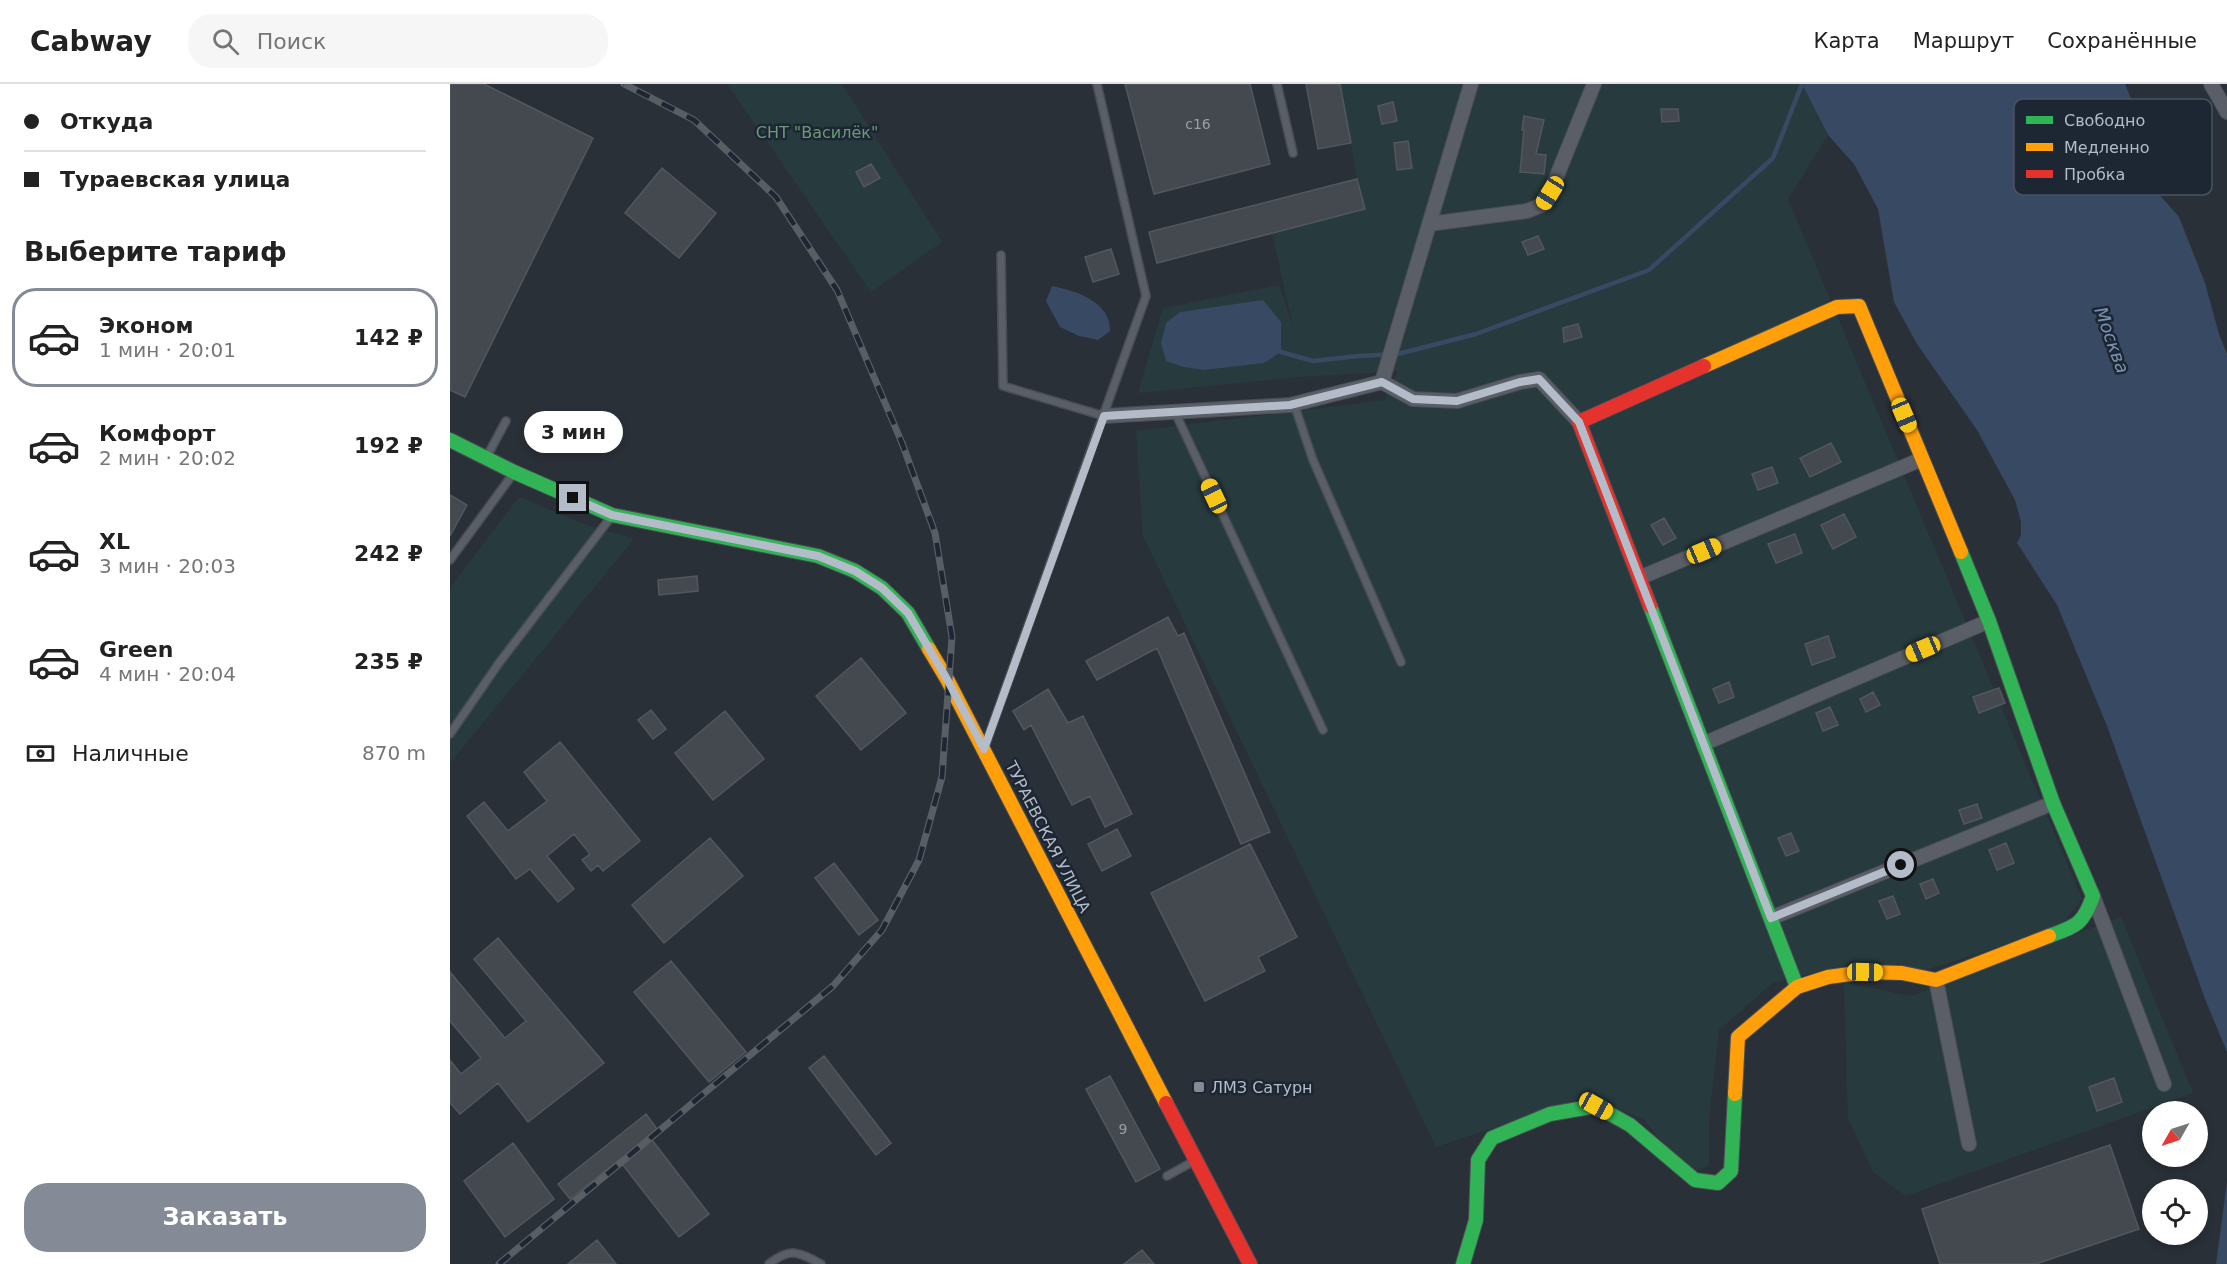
<!DOCTYPE html>
<html lang="ru">
<meta charset="utf-8">
<style>
body{margin:0;font-family:"DejaVu Sans",sans-serif;background:#f6f6f6;color:#222;height:100vh;display:flex;flex-direction:column;font-size:22px;white-space:nowrap}
*{box-sizing:border-box;margin:0}
p{font-size:20px;color:#767676}
.icon{flex:none;width:33px;height:33px;fill:none;stroke:currentColor;stroke-width:2;stroke-linecap:round;stroke-linejoin:round}
.map{position:relative;flex:1;overflow:hidden}
.details{display:flex;flex-direction:column;background:#fff;width:450px}
.details>*{flex:none}
.banner{display:grid;align-content:center;height:132px;padding:0 24px;background:#fff}
.needle{width:39px;rotate:231deg}
.tools{position:absolute;left:1692px;top:1017px;display:grid;gap:12px}
.tools a{display:grid;place-items:center;width:66px;height:66px;border-radius:50%;background:#fff;box-shadow:0 3px 9px #0003;font-size:30px}
.end{position:absolute;width:27px;height:27px;margin:-14px;border:8px solid #b4bcc9;background:#111;box-shadow:0 0 0 3px #111}
.from{border-radius:50%}
.bubble{position:absolute;height:42px;border-radius:21px;background:#fff;box-shadow:0 3px 9px #0003;font-size:20px;font-weight:700;line-height:42px;text-align:center}
.car{position:absolute;width:18px;height:36px;margin:-18px -9px;border-radius:8px;box-shadow:0 0 4px 2px #0007;background:linear-gradient(#f5c518 24%,#345 0 40%,#f5c518 0 76%,#345 0 86%,#f5c518 0)}
.banner b{display:flex;align-items:center;gap:21px;height:57px;font-size:22px}
.banner b+b{border-top:2px solid #e0e0e0}
.banner i{width:15px;height:15px;background:#222}
ul{padding:0;list-style:none}
li{display:flex;align-items:center;gap:18px;height:99px;margin:0 12px 9px;padding:0 12px;border:3px solid transparent;border-radius:24px}
li div{flex:1}
li b{display:block;font-size:22px}
li em{font-style:normal;font-weight:700}
li.on{border-color:#848b96}
li>.icon{width:54px;height:54px;stroke-width:1.5}
h2{padding:0 24px;font-size:27px;line-height:72px}
.pay{display:flex;align-items:center;gap:15px;height:66px;padding:0 24px;font-size:22px}
.pay p{margin-inline-start:auto}
.action{display:flex;gap:12px;margin-top:auto;padding:12px 24px}
.action a{flex:1;height:69px;border-radius:24px;background:#848b96;color:#fff;font-size:24px;font-weight:700;line-height:69px;text-align:center}
header{display:flex;align-items:center;gap:36px;box-sizing:border-box;height:84px;padding:0 30px;background:#fff;border-bottom:2px solid #e0e0e0}
header strong{font-size:28px}
nav{display:flex;gap:33px;margin-inline-start:auto;font-size:21px}
.search{width:420px;height:54px;background:#f6f6f6;display:flex;align-items:center;gap:15px;box-sizing:border-box;padding:0 21px;border-radius:24px;color:#767676;font-size:22px}
main{display:flex;flex:1;min-height:0}
.map>svg:first-child{display:block}
.green{fill:#273a3e}
.water{fill:#384963}
.lines{fill:none;stroke-linecap:round;stroke-linejoin:round}
.stream{stroke:#384963;stroke-width:4.5}
.building{fill:#444950;stroke:#52575f;stroke-width:1.5}
.lane-casing{stroke:#484c53;stroke-width:10}
.street-casing{stroke:#484c53;stroke-width:16}
.fast-casing{stroke:#484c53;stroke-width:16}
.slow-casing{stroke:#484c53;stroke-width:16}
.jam-casing{stroke:#484c53;stroke-width:16}
.lane{stroke:#5a5e66;stroke-width:7}
.street{stroke:#5a5e66;stroke-width:14}
.fast{stroke:#30b455;stroke-width:14}
.slow{stroke:#ff9f0a;stroke-width:14}
.jam{stroke:#e5322d;stroke-width:14}
.rail-casing{stroke:#595d64;stroke-width:7}
.rail{stroke:#1d2633;stroke-width:4.5;stroke-dasharray:14;stroke-linecap:butt}
.route{stroke:#b4bcc9;stroke-width:8}
.poi-dot{fill:#848b96;stroke:#1d2633;stroke-width:2}
.labels{text-anchor:middle;dominant-baseline:central;stroke-width:5;stroke-linejoin:round;paint-order:stroke}
.number-label{font-size:14px;fill:#989fab}
.park-label{font-size:16px;fill:#6b9a76;stroke:#1d2633}
.street-label{font-size:16px;fill:#b4bcc9;stroke:#1d2633}
.poi-label{font-size:16px;fill:#b4bcc9;stroke:#1d2633;text-anchor:start}
.water-label{font-size:18px;font-style:italic;fill:#7c92b1;stroke:#1d2633}
.key{fill:#1d2633;stroke:#4a5360;stroke-width:1.5}
.key-label{font-size:16px;fill:#b4bcc9}
</style>
<header>
<strong>Cabway</strong>
<div class="search"><svg class="icon" aria-label="search" viewBox="0 0 24 24"><circle cx="10" cy="10" r="6"/><path d="M15 15l6 6"/></svg>Поиск</div>
<nav><a>Карта</a><a>Маршрут</a><a>Сохранённые</a></nav>
</header>
<main>
<section class="details">
<div class="banner">
<b><i class="from"></i>Откуда</b>
<b><i></i>Тураевская улица</b>
</div>
<h2>Выберите тариф</h2>
<ul>
<li class="on"><svg class="icon" aria-label="car" viewBox="0 0 24 24"><path d="M5 17H2v-5l4-1 3-4h7l3 4 3 1v5h-3M9 17h6M6 11h13"/><circle cx="7" cy="17" r="2"/><circle cx="17" cy="17" r="2"/></svg><div><b>Эконом</b><p>1 мин · 20:01</p></div><em>142 ₽</em></li>
<li><svg class="icon" aria-label="car" viewBox="0 0 24 24"><path d="M5 17H2v-5l4-1 3-4h7l3 4 3 1v5h-3M9 17h6M6 11h13"/><circle cx="7" cy="17" r="2"/><circle cx="17" cy="17" r="2"/></svg><div><b>Комфорт</b><p>2 мин · 20:02</p></div><em>192 ₽</em></li>
<li><svg class="icon" aria-label="car" viewBox="0 0 24 24"><path d="M5 17H2v-5l4-1 3-4h7l3 4 3 1v5h-3M9 17h6M6 11h13"/><circle cx="7" cy="17" r="2"/><circle cx="17" cy="17" r="2"/></svg><div><b>XL</b><p>3 мин · 20:03</p></div><em>242 ₽</em></li>
<li><svg class="icon" aria-label="car" viewBox="0 0 24 24"><path d="M5 17H2v-5l4-1 3-4h7l3 4 3 1v5h-3M9 17h6M6 11h13"/><circle cx="7" cy="17" r="2"/><circle cx="17" cy="17" r="2"/></svg><div><b>Green</b><p>4 мин · 20:04</p></div><em>235 ₽</em></li>
</ul>
<div class="pay"><svg class="icon" aria-label="cash" viewBox="0 0 24 24"><path d="M3 7h18v10H3z"/><circle cx="12" cy="12" r="2"/></svg>Наличные<p>870 m</p></div>
<div class="action"><a>Заказать</a></div>
</section>
<div class="map">
<svg width="1777" height="1180" viewBox="0 0 1777 1180">
<rect width="100%" height="100%" fill="#2a3038"/>
<path class="green" d="M277,0H392L492,158L421,208Z
M890,0H1352L1378,51L1338,115L1632,815L1610,843L1470,888L1395,881L1323,899L1269,946L1259,1034V1082L1245,1087L1213,1059L1193,1035L1137,1013L986,1063L693,452L686,347L935,316L948,287L851,293L688,309L713,224L829,201L843,243L822,149L915,125L907,95Z
M69,413L132,439L184,455L0,679V504Z
M1671,833L1743,1009L1456,1112L1423,1088L1398,1034L1394,899L1461,912Z"/>
<path class="water" d="M1352,0H1675L1707,78L1702,91L1701,101L1729,133L1755,199L1769,250L1777,270V968L1755,915L1657,642L1607,521L1567,459L1571,451V438L1565,416L1527,346L1467,260L1444,218L1428,125L1404,80L1378,51Z
M602,202C627,207 661,218 660,247L648,256L629,252L610,243L596,217Z
M813,216L831,238V268L814,279L754,286L734,283L716,277L711,259L716,239L730,228Z
M1777,1098V1180H1766Z"/>
<g class="lines">
<path class="stream" d="M831,268L863,277L908,272L948,270L1026,250L1199,186L1323,74L1352,0"/>
</g>
<path class="building" d="M0,0H34L143,54L15,313L0,306Z
M675,0H800L820,80L704,110Z
M856,0H890L901,59L868,65Z
M943,18L947,37L932,40L928,22Z
M1211,25H1228L1229,37L1212,38Z
M1074,32L1094,36L1086,70L1096,71L1094,90L1070,88L1074,46H1072Z
M958,57L962,84L947,86L944,59Z
M421,80L430,94L414,103L406,88Z
M212,84L266,129L229,174L175,129Z
M907,95L915,125L707,179L699,148Z
M1088,152L1094,165L1078,171L1072,158Z
M661,165L669,190L643,198L635,173Z
M1128,240L1132,253L1114,258L1113,244Z
M1381,359L1391,378L1360,393L1350,374Z
M1322,383L1328,399L1308,406L1302,390Z
M0,411L17,421L0,452Z
M1394,430L1406,453L1383,465L1371,441Z
M1214,434L1226,454L1213,461L1201,441Z
M1345,450L1352,469L1326,479L1318,460Z
M247,492L248,507L209,511L208,496Z
M718,533L728,552L734,549L820,748L791,760L707,564L647,596L636,577Z
M1378,552L1385,573L1362,581L1355,560Z
M411,574L456,629L411,666L366,612Z
M1279,598L1284,613L1269,619L1263,605Z
M1549,604L1555,619L1529,629L1523,613Z
M598,605L618,639L633,632L682,730L655,743L640,712L622,721L581,641L574,646L563,627Z
M1423,608L1430,621L1416,628L1410,615Z
M1380,623L1388,641L1373,647L1366,629Z
M201,626L216,645L203,655L188,636Z
M275,627L314,675L263,716L225,669Z
M110,658L190,757L153,787L148,781L141,787L132,776L140,770L124,750L97,772L124,805L108,818L80,785L66,795L17,732L34,718L58,747L97,717L74,688Z
M1527,720L1532,734L1514,740L1509,726Z
M667,745L681,772L652,787L638,760Z
M1341,749L1349,767L1336,772L1328,754Z
M260,754L293,792L214,859L182,821Z
M1556,759L1564,779L1547,786L1539,766Z
M800,760L847,853L808,873L815,887L755,917L701,809Z
M384,779L428,836L409,851L365,794Z
M1483,795L1489,809L1476,815L1470,800Z
M1443,812L1450,830L1437,835L1429,817Z
M48,854L154,979L78,1038L48,999L10,1030L0,1019V976L11,990L31,974L0,937V888L55,954L76,937L24,875Z
M221,877L296,968L259,998L184,908Z
M374,972L441,1059L426,1071L359,984Z
M660,992L710,1085L686,1098L636,1005Z
M1664,994L1672,1018L1647,1027L1639,1003Z
M196,1030L207,1045L199,1052L259,1130L229,1153L169,1076L120,1115L108,1100Z
M63,1059L104,1115L55,1153L14,1097Z
M1660,1061L1689,1145L1586,1180H1490L1472,1125Z
M147,1156L166,1180H118Z
M692,1166L704,1180H674Z"/>
<g class="lines">
<g class="lane-casing">
<path id="lane" d="M827,0L843,69
M551,171L553,302L654,332
M844,320L863,376L951,578
M725,328L873,646
M36,374L56,337
M0,476L63,390
M0,650L49,579L161,433
M535,662L696,212L647,0
M717,1092L744,1077
M319,1180C340,1163 349,1168 371,1180"/>
</g>
<g class="street-casing">
<path id="street" d="M1761,0L1777,28
M979,140L1077,127L1092,121L1100,109L1144,0
M932,298L1021,0
M654,332L840,321L932,298L963,315L1007,317L1070,298L1089,295L1129,338
M1189,494L1472,375
M1253,660L1539,537
M1643,812L1714,1000
M1321,834L1603,719
M1486,896L1519,1060"/>
</g>
<g class="fast-casing">
<path id="fast" d="M0,356L64,388L162,431L368,472L405,487L432,504L458,529L479,565
M1511,468L1539,537L1603,719L1643,812C1633,841 1626,842 1599,852
M1200,522L1347,903
M1013,1180L1026,1136L1028,1076L1042,1054L1100,1030L1146,1022L1180,1041L1245,1096L1268,1099L1281,1087L1285,1010"/>
</g>
<g class="slow-casing">
<path id="slow" d="M1254,282L1387,223L1409,222L1511,468
M479,565L498,597L716,1019
M1285,1010L1288,953L1347,903L1378,893L1415,888L1452,889L1486,896L1599,852"/>
</g>
<g class="jam-casing">
<path id="jam" d="M1200,522L1129,338L1254,282
M716,1019L800,1180"/>
</g>
<use href="#lane" class="lane"/>
<use href="#street" class="street"/>
<use href="#fast" class="fast"/>
<use href="#slow" class="slow"/>
<use href="#jam" class="jam"/>
<g class="rail-casing">
<path id="rail" d="M49,1180L383,902L432,846L469,776L492,693L502,553L485,449L452,359L387,206L326,113L244,36L174,0"/>
</g>
<use href="#rail" class="rail"/>
</g>
<g class="lines">
<path class="route" d="M123,414L162,431L368,472L405,487L432,504L458,529L498,597L534,665L654,332L840,321L932,298L963,315L1007,317L1070,298L1089,295L1129,338L1321,834L1451,781"/>
</g>
<rect class="poi-dot" x="743" y="997" width="12" height="12" rx="3"/>
<g class="labels">
<g class="number-label">
<text x="748" y="40">с16</text>
<text x="673" y="1045">9</text>
</g>
<g class="park-label">
<text x="367" y="48">СНТ "Василёк"</text>
</g>
<g class="street-label">
<text transform="translate(598 753) rotate(63)">ТУРАЕВСКАЯ УЛИЦА</text>
</g>
<g class="poi-label">
<text x="761" y="1003">ЛМЗ Сатурн</text>
</g>
<g class="water-label">
<text transform="translate(1662 256) rotate(70)">Москва</text>
</g>
</g>
<rect x="1564" y="15" width="198" height="96" rx="9" class="key"/>
<rect x="1576" y="32" width="27" height="8" fill="#30b455"/>
<rect x="1576" y="59" width="27" height="8" fill="#ff9f0a"/>
<rect x="1576" y="86" width="27" height="8" fill="#e5322d"/>
<g class="key-label">
<text x="1614" y="42">Свободно</text>
<text x="1614" y="69">Медленно</text>
<text x="1614" y="96">Пробка</text>
</g>
</svg>
<div class="tools">
<a><svg class="needle" viewBox="-14 -14 28 28"><path d="M0-13l5 13h-10z" fill="#e53935"/><path d="M0 13l5-13h-10z" fill="#767676"/></svg></a>
<a><svg class="icon" aria-label="locate" viewBox="0 0 24 24"><circle cx="12" cy="12" r="6"/><path d="M12 2v4M12 18v4M2 12h4M18 12h4"/></svg></a>
</div>
<i class="end from" style="left:1451px;top:781px"></i>
<i class="end" style="left:123px;top:414px"></i>
<div class="bubble" style="left:74px;top:327px;width:99px">3 мин</div>
<i class="car" style="left:1100px;top:109px;rotate:212deg"></i>
<i class="car" style="left:1454px;top:331px;rotate:157deg"></i>
<i class="car" style="left:764px;top:412px;rotate:335deg"></i>
<i class="car" style="left:1254px;top:467px;rotate:67deg"></i>
<i class="car" style="left:1473px;top:565px;rotate:247deg"></i>
<i class="car" style="left:1415px;top:888px;rotate:91deg"></i>
<i class="car" style="left:1146px;top:1022px;rotate:119deg"></i>
</div>
</main>
